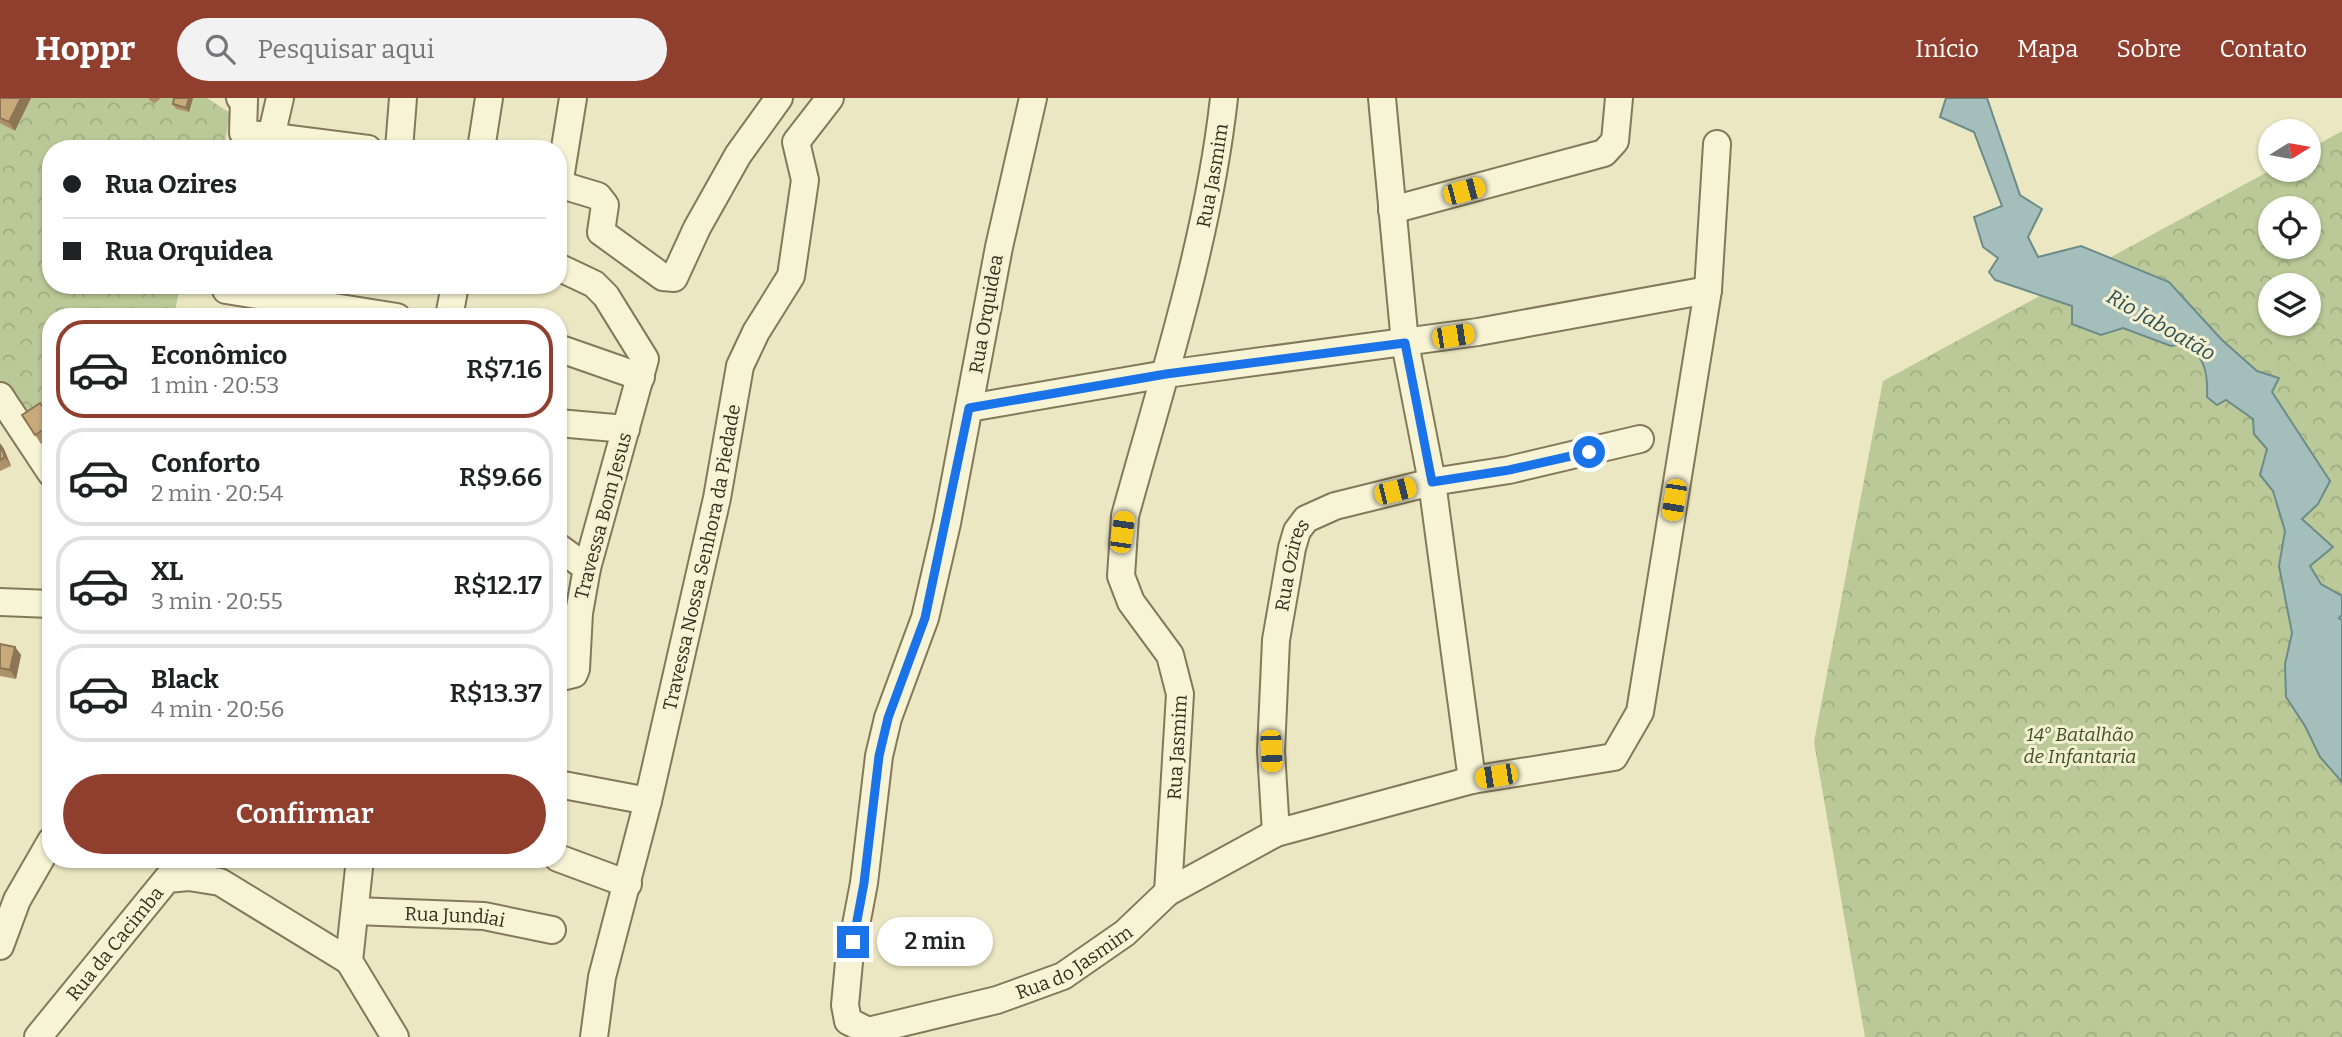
<!DOCTYPE html>
<html lang="pt">
<meta charset="utf-8">
<style>
body{margin:0;font-family:Bitter,serif;background:#f2f2f2;color:#202124;height:100vh;display:flex;flex-direction:column;font-size:26px;white-space:nowrap}
*{box-sizing:border-box;margin:0}
p{font-size:23px;color:#757577}
.icon{flex:none;width:38px;height:38px;fill:none;stroke:currentColor;stroke-width:2;stroke-linecap:round;stroke-linejoin:round}
.map{position:relative;flex:1;overflow:hidden}
.panel{position:absolute;left:42px;top:210px;width:525px;height:560px;display:flex;flex-direction:column;background:#fff;border-radius:28px;box-shadow:0 2px 5px #0004}
.panel>*{flex:none}
.top-card{position:absolute;left:42px;top:42px;width:525px;height:154px;border-radius:28px;box-shadow:0 2px 5px #0004;display:grid;align-content:center;height:154px;padding:0 21px;background:#fff}
.needle{width:46px;rotate:79deg}
.buttons{position:absolute;left:2258px;top:21px;display:grid;gap:14px}
.buttons a{display:grid;place-items:center;width:63px;height:63px;border-radius:50%;background:#fff;box-shadow:0 2px 5px #0004;font-size:35px}
.end{position:absolute;width:32px;height:32px;margin:-16px;border:9px solid #1a73e8;background:#fff;box-shadow:0 0 0 4px #fff}
.from{border-radius:50%}
.bubble{position:absolute;height:49px;border-radius:24px;background:#fff;box-shadow:0 2px 5px #0004;font-size:23px;font-weight:600;line-height:49px;text-align:center}
.car{position:absolute;width:21px;height:42px;margin:-21px -10px;border-radius:9px;box-shadow:0 0 5px 2px #0007;background:linear-gradient(#f5c518 24%,#345 0 40%,#f5c518 0 76%,#345 0 86%,#f5c518 0)}
.top-card b{display:flex;align-items:center;gap:24px;height:66px;font-size:26px}
.top-card b+b{border-top:2px solid #e0e0e0}
.top-card i{width:18px;height:18px;background:#202124}
ul{padding:12px 0 0;list-style:none}
li{display:flex;align-items:center;gap:21px;height:98px;margin:0 14px 10px;padding:0 7px;border:4px solid #e0e0e0;border-radius:28px}
li div{flex:1}
li b{display:block;font-size:26px}
li em{font-style:normal;font-weight:600}
li.current{border-color:#903f2e}
li>.icon{width:63px;height:63px;stroke-width:1.5}
.cta{display:flex;gap:14px;margin-top:auto;padding:14px 21px}
.cta a{flex:1;height:80px;border-radius:42px;background:#903f2e;color:#fff;font-size:28px;font-weight:600;line-height:80px;text-align:center}
header{display:flex;align-items:center;gap:42px;box-sizing:border-box;height:98px;padding:0 35px;background:#903f2e;color:#fff}
header strong{font-size:33px}
nav{display:flex;gap:38px;margin-inline-start:auto;font-size:24px}
.search{width:490px;height:63px;background:#f2f2f2;display:flex;align-items:center;gap:18px;box-sizing:border-box;padding:0 24px;border-radius:38px;color:#757577;font-size:26px}
.map>svg:first-child{display:block}
.forest{fill:url(#forest-crowns);fill-rule:evenodd}
.water{fill:#a4bebb;stroke:#6c8c8a;stroke-width:2}
.lines{fill:none;stroke-linecap:round;stroke-linejoin:round}
.minor-casing{stroke:#84785a;stroke-width:30}
.minor{stroke:#f7f3d5;stroke-width:26}
.wall{fill:#ac9169}
.shaded-wall{fill:#8c7655}
.building{fill:#c8a97a;stroke:#8c7655;stroke-width:2}
.route{stroke:#1a73e8;stroke-width:9}
.labels{text-anchor:middle;dominant-baseline:central;stroke-width:6;stroke-linejoin:round;paint-order:stroke}
.street-label{font-size:19px;fill:#352d1e;stroke:#f3f0d1}
.park-label{font-size:19px;font-style:italic;fill:#3e5025;stroke:#f3f0d1}
.water-label{font-size:21px;font-style:italic;fill:#2e4f54;stroke:#f3f0d1}
</style>
<header>
<strong>Hoppr</strong>
<div class="search"><svg class="icon" aria-label="search" viewBox="0 0 24 24"><circle cx="10" cy="10" r="6"/><path d="M15 15l6 6"/></svg>Pesquisar aqui</div>
<nav><a>Início</a><a>Mapa</a><a>Sobre</a><a>Contato</a></nav>
</header>
<div class="map">
<svg width="2342" height="939" viewBox="0 0 2342 939">
<defs>
<pattern id="forest-crowns" width="20" height="18" patternUnits="userSpaceOnUse" patternTransform="scale(1.75)"><rect width="20" height="18" fill="#bac997"/><path d="M2 6a3 3 0 1 1 6 0M12 15a3 3 0 1 1 6 0" fill="none" stroke="#a0ad82"/></pattern>
</defs>
<rect width="100%" height="100%" fill="#ebe7c2"/>
<path class="forest" d="M0,0H207L230,15L224,50L51,51V187H180L174,219H51V318L24,322L0,285Z
M2342,33V939H1865L1814,644L1883,283L2271,72H2308V52ZM2270,110H2308V149H2270ZM2270,187H2308V226H2270Z"/>
<path class="water" d="M1946,0H1987L2020,97L2042,111L2028,139L2038,159L2081,148L2169,184L2222,242L2257,273L2279,280L2272,294L2330,383L2318,406L2302,421L2333,449L2310,468L2321,486L2342,498V517L2339,520L2342,522V684L2320,659L2305,628L2286,599L2285,566L2292,535L2279,468L2285,433L2273,393L2260,377L2267,351L2254,336L2253,321L2226,302L2217,307L2207,299C2208,276 2205,260 2187,245L2171,248L2123,230L2101,237L2072,226V208L1995,182L1989,174L1998,160L1983,149L1974,119L2002,108L1974,34L1940,19Z"/>
<g class="lines">
<g class="minor-casing">
<g id="minor">
<path d="M240,0L244,2L243,35L368,51"/>
<path id="s1" d="M1033,0L999,149L947,425L925,520L888,620L879,658L864,785L849,864L845,907L848,923L868,933L997,902L1063,878L1125,835L1168,794L1276,735L1472,682L1614,659L1640,614L1708,192L1717,46"/>
<path d="M1382,0L1405,245L1432,384L1472,682"/>
<path d="M271,39L280,0"/>
<path d="M399,51L403,0"/>
<path d="M481,51L489,0"/>
<path d="M558,86L598,98L605,107L601,134L663,179L674,180L697,130L738,57L779,0"/>
<path d="M559,87L573,0"/>
<path d="M1392,112L1604,55L1615,43L1619,0"/>
<path d="M558,169L594,186L606,198L645,261L587,470L579,515L576,571L574,576L558,580"/>
<path d="M226,192L397,219"/>
<path d="M449,219L455,187"/>
<path d="M558,250L641,279"/>
<path d="M0,298L51,375"/>
<path d="M969,310L1166,276L1478,234L1708,192"/>
<path d="M558,325L626,331"/>
<path d="M558,449L587,470"/>
<path d="M0,504L51,506"/>
<path d="M558,686L648,703"/>
<path id="s2" d="M1276,735L1271,653L1276,542L1292,450L1297,433L1306,421L1335,408L1432,384L1509,372L1640,341"/>
<path d="M558,760L628,786"/>
<path d="M360,761L349,863L395,939"/>
<path id="s3" d="M1168,794L1180,596L1170,557L1131,504L1121,478L1125,418C1163,280 1208,143 1224,0"/>
<path id="s4" d="M355,813L484,818L552,832"/>
<path d="M0,848L17,802L51,743"/>
<path id="s5" d="M38,939L167,781L189,779L220,784L349,863"/>
<path id="s6" d="M594,939L602,879L648,703L717,400L740,268L756,234L791,178L805,82L796,44L830,0"/>
</g>
</g>
<use href="#minor" class="minor"/>
</g>
<path class="wall" d="M0,0L15,33L0,25Z
M148,0H161L154,6Z
M193,0L189,14L176,11L173,6Z
M22,317L51,320V339L41,346Z
M0,345L4,351L11,368L0,373Z
M0,546L15,549L21,557L16,581L0,578Z"/>
<path class="shaded-wall" d="M21,0H31L15,33L9,24Z
M189,0H193L189,14L186,10Z
M0,345L4,351L11,368L5,359Z
M15,549L21,557L16,581L10,572Z"/>
<path class="building" d="M0,0H21L9,24L0,20Z
M174,0H189L186,10L173,6Z
M40,305L51,320V327L35,337L22,317Z
M0,347L5,359L0,362Z
M0,546L15,549L10,572L0,570Z"/>
<g class="lines">
<path class="route" d="M853,844L864,785L879,658L888,620L925,520L969,310L1166,276L1405,245L1432,384L1509,372L1589,354"/>
</g>
<g class="labels">
<g class="street-label">
<text stroke="none"><textPath href="#s3" startOffset="744">Rua Jasmim</textPath></text>
<text transform="translate(986 216) rotate(-80)">Rua Orquidea</text>
<text transform="translate(603 418) rotate(-75)">Travessa Bom Jesus</text>
<text stroke="none"><textPath href="#s6" startOffset="492">Travessa Nossa Senhora da Piedade</textPath></text>
<text stroke="none"><textPath href="#s2" startOffset="270">Rua Ozires</textPath></text>
<text stroke="none"><textPath href="#s3" startOffset="145">Rua Jasmim</textPath></text>
<text stroke="none"><textPath href="#s4" startOffset="100">Rua Jundiai</textPath></text>
<text stroke="none"><textPath href="#s5" startOffset="121">Rua da Cacimba</textPath></text>
<text stroke="none"><textPath href="#s1" startOffset="1186">Rua do Jasmim</textPath></text>
</g>
<g class="park-label">
<text x="2080" y="636">14° Batalhão<tspan x="2080" dy="22">de Infantaria</tspan></text>
</g>
<g class="water-label">
<text transform="translate(2161 227) rotate(30)">Rio Jaboatão</text>
</g>
</g>
</svg>
<div class="buttons">
<a><svg class="needle" viewBox="-14 -14 28 28"><path d="M0-13l5 13h-10z" fill="#e53935"/><path d="M0 13l5-13h-10z" fill="#757577"/></svg></a>
<a><svg class="icon" aria-label="locate" viewBox="0 0 24 24"><circle cx="12" cy="12" r="6"/><path d="M12 2v4M12 18v4M2 12h4M18 12h4"/></svg></a>
<a><svg class="icon" aria-label="layers" viewBox="0 0 24 24"><path d="M12 4l9 5-9 5-9-5zM3 14l9 5 9-5"/></svg></a>
</div>
<i class="end from" style="left:1589px;top:354px"></i>
<i class="end" style="left:853px;top:844px"></i>
<div class="bubble" style="left:877px;top:819px;width:116px">2 min</div>
<i class="car" style="left:1464px;top:93px;rotate:75deg"></i>
<i class="car" style="left:1453px;top:238px;rotate:81deg"></i>
<i class="car" style="left:1395px;top:393px;rotate:76deg"></i>
<i class="car" style="left:1674px;top:402px;rotate:189deg"></i>
<i class="car" style="left:1122px;top:434px;rotate:8deg"></i>
<i class="car" style="left:1271px;top:653px;rotate:177deg"></i>
<i class="car" style="left:1496px;top:678px;rotate:261deg"></i>
<div class="top-card">
<b><i class="from"></i>Rua Ozires</b>
<b><i></i>Rua Orquidea</b>
</div>
<section class="panel">
<ul>
<li class="current"><svg class="icon" aria-label="car" viewBox="0 0 24 24"><path d="M5 17H2v-5l4-1 3-4h7l3 4 3 1v5h-3M9 17h6M6 11h13"/><circle cx="7" cy="17" r="2"/><circle cx="17" cy="17" r="2"/></svg><div><b>Econômico</b><p>1 min · 20:53</p></div><em>R$7.16</em></li>
<li><svg class="icon" aria-label="car" viewBox="0 0 24 24"><path d="M5 17H2v-5l4-1 3-4h7l3 4 3 1v5h-3M9 17h6M6 11h13"/><circle cx="7" cy="17" r="2"/><circle cx="17" cy="17" r="2"/></svg><div><b>Conforto</b><p>2 min · 20:54</p></div><em>R$9.66</em></li>
<li><svg class="icon" aria-label="car" viewBox="0 0 24 24"><path d="M5 17H2v-5l4-1 3-4h7l3 4 3 1v5h-3M9 17h6M6 11h13"/><circle cx="7" cy="17" r="2"/><circle cx="17" cy="17" r="2"/></svg><div><b>XL</b><p>3 min · 20:55</p></div><em>R$12.17</em></li>
<li><svg class="icon" aria-label="car" viewBox="0 0 24 24"><path d="M5 17H2v-5l4-1 3-4h7l3 4 3 1v5h-3M9 17h6M6 11h13"/><circle cx="7" cy="17" r="2"/><circle cx="17" cy="17" r="2"/></svg><div><b>Black</b><p>4 min · 20:56</p></div><em>R$13.37</em></li>
</ul>
<div class="cta"><a>Confirmar</a></div>
</section>
</div>
